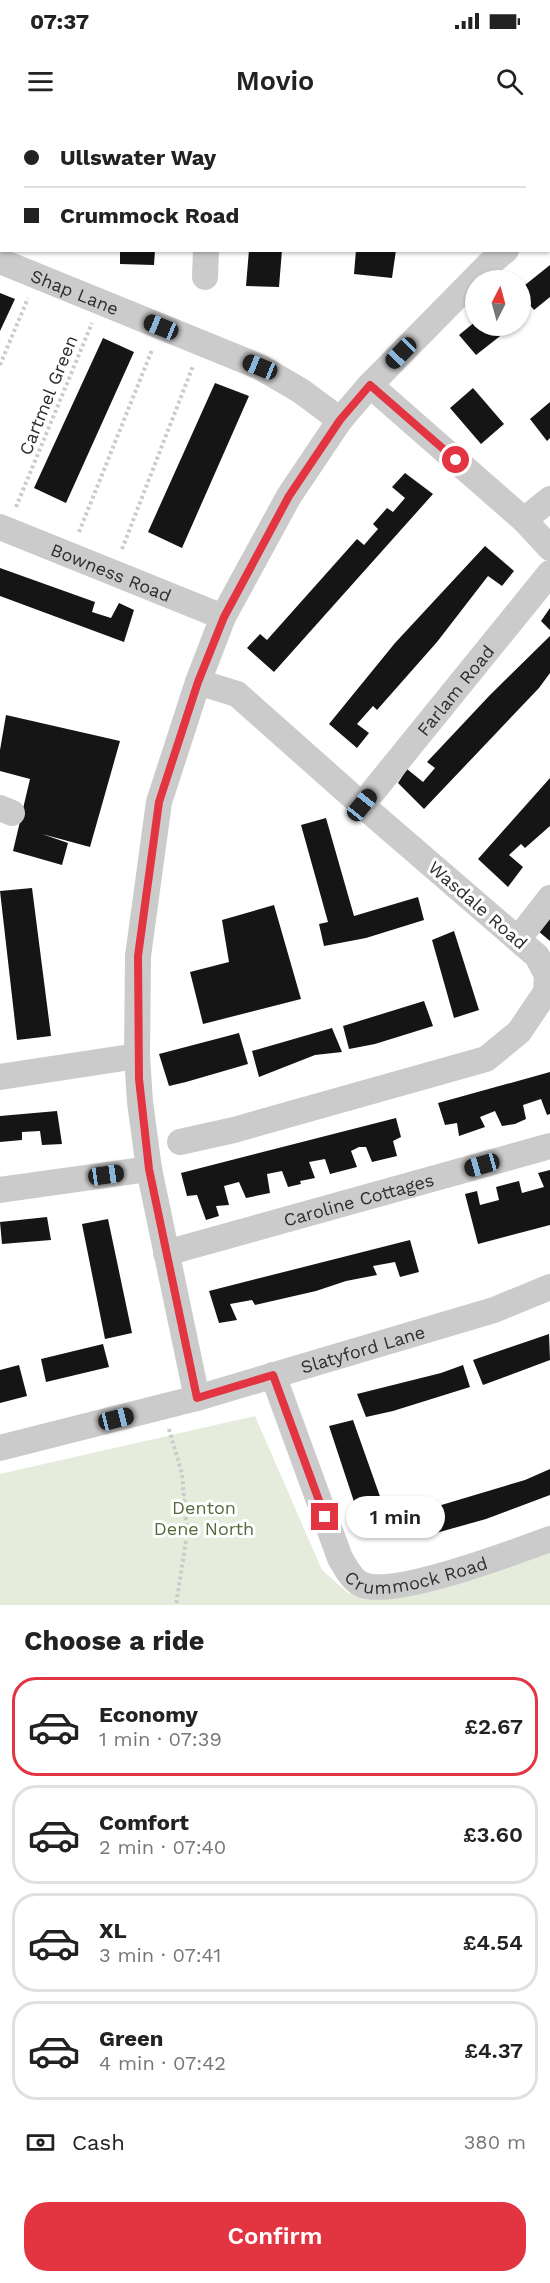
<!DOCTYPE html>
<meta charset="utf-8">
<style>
body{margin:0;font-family:"Work Sans",sans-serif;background:#f6f6f6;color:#222;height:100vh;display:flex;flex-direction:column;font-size:22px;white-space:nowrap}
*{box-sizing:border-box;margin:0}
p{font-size:20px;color:#767676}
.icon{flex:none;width:33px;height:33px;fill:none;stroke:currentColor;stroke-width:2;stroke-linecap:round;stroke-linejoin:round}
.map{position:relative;height:1485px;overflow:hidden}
.panel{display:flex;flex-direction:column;background:#fff;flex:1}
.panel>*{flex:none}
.banner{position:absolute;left:0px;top:0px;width:550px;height:132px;box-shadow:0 2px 4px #0004;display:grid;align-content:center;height:132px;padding:0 24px;background:#fff}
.needle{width:39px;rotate:6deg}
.fabs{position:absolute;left:465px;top:150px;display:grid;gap:12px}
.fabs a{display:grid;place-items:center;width:66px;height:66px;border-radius:50%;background:#fff;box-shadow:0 2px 4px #0004;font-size:30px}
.end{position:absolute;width:27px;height:27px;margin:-14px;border:8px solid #e23441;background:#fff;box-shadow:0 0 0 3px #fff}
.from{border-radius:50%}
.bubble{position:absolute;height:42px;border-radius:21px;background:#fff;box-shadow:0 2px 4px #0004;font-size:20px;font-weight:600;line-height:42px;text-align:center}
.car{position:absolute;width:18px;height:36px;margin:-18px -9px;border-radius:8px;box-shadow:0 0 4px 2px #0007;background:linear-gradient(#222 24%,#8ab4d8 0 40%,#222 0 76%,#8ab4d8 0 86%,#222 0)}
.banner b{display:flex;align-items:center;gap:21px;height:57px;font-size:22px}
.banner b+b{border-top:2px solid #e0e0e0}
.banner i{width:15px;height:15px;background:#222}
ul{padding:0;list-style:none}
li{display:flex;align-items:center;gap:18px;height:99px;margin:0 12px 9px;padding:0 12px;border:3px solid #e0e0e0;border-radius:24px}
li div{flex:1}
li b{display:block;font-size:22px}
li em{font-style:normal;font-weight:600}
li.active{border-color:#e23441}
li>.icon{width:54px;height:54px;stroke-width:1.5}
h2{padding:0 24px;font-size:27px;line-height:72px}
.pay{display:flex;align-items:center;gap:15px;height:66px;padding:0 24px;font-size:22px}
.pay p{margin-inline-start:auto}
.button{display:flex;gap:12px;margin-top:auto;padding:12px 24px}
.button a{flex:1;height:69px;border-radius:24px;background:#e23441;color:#fff;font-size:24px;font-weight:600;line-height:69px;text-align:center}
.status{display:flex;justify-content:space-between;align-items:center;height:42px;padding:0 30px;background:#fff;direction:ltr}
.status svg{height:16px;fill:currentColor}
header{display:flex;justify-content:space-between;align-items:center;height:78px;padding:0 24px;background:#fff;font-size:27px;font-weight:600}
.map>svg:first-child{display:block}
.green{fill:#e5ecdc}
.building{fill:#151515}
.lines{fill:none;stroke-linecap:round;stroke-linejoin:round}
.path{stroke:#cbcbcb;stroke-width:4;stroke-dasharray:3 3;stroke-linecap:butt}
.minor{stroke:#cbcbcb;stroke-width:26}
.route{stroke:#e23441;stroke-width:8}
.labels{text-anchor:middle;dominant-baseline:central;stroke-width:6;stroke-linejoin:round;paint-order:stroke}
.street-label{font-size:18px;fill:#2e2e2e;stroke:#fff}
.park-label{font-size:18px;fill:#526a3c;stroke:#fff}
</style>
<div class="status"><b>07:37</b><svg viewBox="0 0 49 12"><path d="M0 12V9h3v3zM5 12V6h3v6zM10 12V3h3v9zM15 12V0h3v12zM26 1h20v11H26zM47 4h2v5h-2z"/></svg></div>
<header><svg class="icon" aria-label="menu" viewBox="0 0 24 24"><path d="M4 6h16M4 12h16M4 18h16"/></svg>Movio<svg class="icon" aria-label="search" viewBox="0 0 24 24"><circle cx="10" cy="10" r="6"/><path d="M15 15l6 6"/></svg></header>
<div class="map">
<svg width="550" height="1485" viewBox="0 0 550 1485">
<rect width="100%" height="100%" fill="#fff"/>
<path class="green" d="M255,1296L322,1450L348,1473L392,1479L506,1446L550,1430V1485H0V1354Z"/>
<path class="building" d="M120,130H155L154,145L120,144Z
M249,130H282L279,167L246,166Z
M356,130H396L392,158L354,154Z
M550,145V177L534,190L520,173V169Z
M0,173L15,179L0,211Z
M476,201V206H513L476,235L459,215Z
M103,218L134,232L66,383L34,368Z
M215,263L249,276L182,428L148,412Z
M473,268L504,304L481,324L450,288Z
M550,282V318L547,321L530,299Z
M405,353L433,374L274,552L247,528L260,514L267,520L357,419L364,425L378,409L373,404L387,388L393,392L405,378L392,367Z
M485,426L514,451L502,466L488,456L437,522L377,590L373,586L357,604L369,613L357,628L329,604L395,523Z
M0,448L95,482L92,492L111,498L119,483L134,490L124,522L0,476Z
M550,488V510L541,501Z
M550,516V553L539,568L424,689L398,663L407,649L423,662L435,648L427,642L490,575Z
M6,595L120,621L90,727L42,714L68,723L62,745L13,731L30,659L0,651V630Z
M550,658V706L525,728L521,724L509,735L523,747L508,767L478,739Z
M326,698L354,796L418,777L424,800L366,818L324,826L319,804L328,802L301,705Z
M32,768L51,916L17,920L0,771Z
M274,785L301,879L203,904L190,852L229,842L222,800Z
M550,798V821L538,811Z
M454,811L479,890L454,898L432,820Z
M424,881L433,906L375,924L349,929L343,906Z
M332,908L342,932L315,935L259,957L252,931Z
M239,913L248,944L186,962L169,966L159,934Z
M550,952V994L547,995L541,979L523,985L526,999L515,1004L502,1006L495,991L480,997L485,1007L459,1016L457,1003L445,1005L438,983Z
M57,991L62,1024L42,1025L40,1011L22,1012V1020L0,1022V996Z
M396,998L401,1017L393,1021L397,1036L372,1042L366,1027H359L351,1031L357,1047L330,1054L325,1039L309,1042L315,1058L300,1061L301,1064L288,1067L282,1051L267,1054L270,1073L246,1078L239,1062L224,1066L229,1085L216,1086L219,1096L206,1100L197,1075L187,1076L181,1053Z
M550,1050V1105L478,1124L465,1074L477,1071L480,1085L499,1080L496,1067L519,1061L522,1073L544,1067L538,1053Z
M47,1097L51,1120L2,1124L0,1102Z
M108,1099L132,1213L105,1219L82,1104Z
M410,1120L419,1152L400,1157L395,1142L373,1146L377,1155L346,1161L316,1171L255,1185L252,1180L230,1184L237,1200L219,1203L209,1171Z
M549,1214L550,1240L483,1265L473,1240Z
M103,1224L109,1247L46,1262L41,1239Z
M19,1245L27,1276L0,1283V1250Z
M463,1245L470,1267L393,1291L366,1297L357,1274L441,1253Z
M353,1300L389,1402L363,1409L329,1306Z
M550,1349V1375L486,1399L436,1413L428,1389L525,1360Z"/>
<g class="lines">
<path class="path" d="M0,245L28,178
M16,387L92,203
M79,412L152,230
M122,429L193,246
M169,1309L182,1354L187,1414L176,1485"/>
<g class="minor">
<path d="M5,0L9,2"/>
<path d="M378,0V2"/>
<path d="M349,2L352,0"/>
<path d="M0,53L2,50"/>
<path d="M549,94L550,93"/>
<path id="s1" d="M0,141L260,247L301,271L340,300"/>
<path d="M205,157L206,130"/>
<path d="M370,265L524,400L550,428"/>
<path d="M524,400L550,379"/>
<path id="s2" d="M0,407L223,497"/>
<path id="s3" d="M362,685L550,453"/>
<path d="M0,688L12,693"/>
<path d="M518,819L550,778"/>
<path d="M0,957L137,936"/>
<path d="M180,1022L234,1010L486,939L519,912L546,872L547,855L537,836L362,685L237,574L198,562"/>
<path d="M0,1070L149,1049"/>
<path id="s4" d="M166,1133L550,1026"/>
<path id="s5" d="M273,1255L340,1438C346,1448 352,1461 363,1465C395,1477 515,1432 550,1419"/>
<path d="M197,1278L149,1049L140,982L137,936L138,836L159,682L198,562L223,497L289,376L340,300L370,265L488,145L506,130"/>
<path id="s6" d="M0,1328L197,1278L494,1190L550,1167"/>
</g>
</g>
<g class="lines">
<path class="route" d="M325,1397L273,1255L197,1278L149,1049L139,959L138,836L159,682L198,562L224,497L289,376L340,300L370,265L456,340"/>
</g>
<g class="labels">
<g class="street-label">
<text stroke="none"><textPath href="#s1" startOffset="81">Shap Lane</textPath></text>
<text transform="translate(48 275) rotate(-68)">Cartmel Green</text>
<text stroke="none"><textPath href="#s2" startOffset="120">Bowness Road</textPath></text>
<text stroke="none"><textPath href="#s3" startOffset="148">Farlam Road</textPath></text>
<text transform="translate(478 785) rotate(41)">Wasdale Road</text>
<text stroke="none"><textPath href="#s4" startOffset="200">Caroline Cottages</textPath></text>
<text stroke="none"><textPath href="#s6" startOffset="376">Slatyford Lane</textPath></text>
<text stroke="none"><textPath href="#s5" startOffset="285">Crummock Road</textPath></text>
</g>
<g class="park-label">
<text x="204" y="1387">Denton<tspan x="204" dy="21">Dene North</tspan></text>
</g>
</g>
</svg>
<div class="fabs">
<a><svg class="needle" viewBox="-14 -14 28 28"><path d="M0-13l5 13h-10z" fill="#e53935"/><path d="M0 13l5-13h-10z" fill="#767676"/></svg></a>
</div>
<i class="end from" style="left:456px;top:340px"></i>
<i class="end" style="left:325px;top:1397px"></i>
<div class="bubble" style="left:346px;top:1376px;width:99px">1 min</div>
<i class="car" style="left:161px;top:207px;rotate:292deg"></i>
<i class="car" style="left:401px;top:233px;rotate:224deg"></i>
<i class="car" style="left:260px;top:247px;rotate:292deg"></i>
<i class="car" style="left:362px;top:685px;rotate:39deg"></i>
<i class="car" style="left:482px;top:1045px;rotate:254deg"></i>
<i class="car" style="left:106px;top:1055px;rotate:82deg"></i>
<i class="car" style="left:116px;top:1299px;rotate:76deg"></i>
<div class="banner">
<b><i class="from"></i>Ullswater Way</b>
<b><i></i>Crummock Road</b>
</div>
</div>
<section class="panel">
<h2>Choose a ride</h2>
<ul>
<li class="active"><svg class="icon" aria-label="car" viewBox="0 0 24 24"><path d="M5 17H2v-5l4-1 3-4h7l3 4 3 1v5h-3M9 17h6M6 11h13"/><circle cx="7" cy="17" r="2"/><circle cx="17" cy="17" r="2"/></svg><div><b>Economy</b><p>1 min · 07:39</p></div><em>£2.67</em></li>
<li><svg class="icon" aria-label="car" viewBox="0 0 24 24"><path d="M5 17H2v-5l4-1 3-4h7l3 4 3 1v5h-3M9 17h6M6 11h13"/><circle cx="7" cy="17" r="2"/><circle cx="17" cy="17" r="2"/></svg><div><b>Comfort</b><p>2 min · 07:40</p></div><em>£3.60</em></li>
<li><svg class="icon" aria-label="car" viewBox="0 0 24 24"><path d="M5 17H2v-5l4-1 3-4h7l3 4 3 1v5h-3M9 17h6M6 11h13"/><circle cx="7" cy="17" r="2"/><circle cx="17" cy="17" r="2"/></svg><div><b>XL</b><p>3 min · 07:41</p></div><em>£4.54</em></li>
<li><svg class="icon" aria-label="car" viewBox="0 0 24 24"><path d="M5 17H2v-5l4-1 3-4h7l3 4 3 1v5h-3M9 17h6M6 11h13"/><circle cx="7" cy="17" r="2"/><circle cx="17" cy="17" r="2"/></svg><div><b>Green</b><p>4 min · 07:42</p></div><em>£4.37</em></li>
</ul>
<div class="pay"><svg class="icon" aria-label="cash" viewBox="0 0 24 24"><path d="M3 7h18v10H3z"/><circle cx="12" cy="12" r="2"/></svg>Cash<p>380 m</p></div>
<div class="button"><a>Confirm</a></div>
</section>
